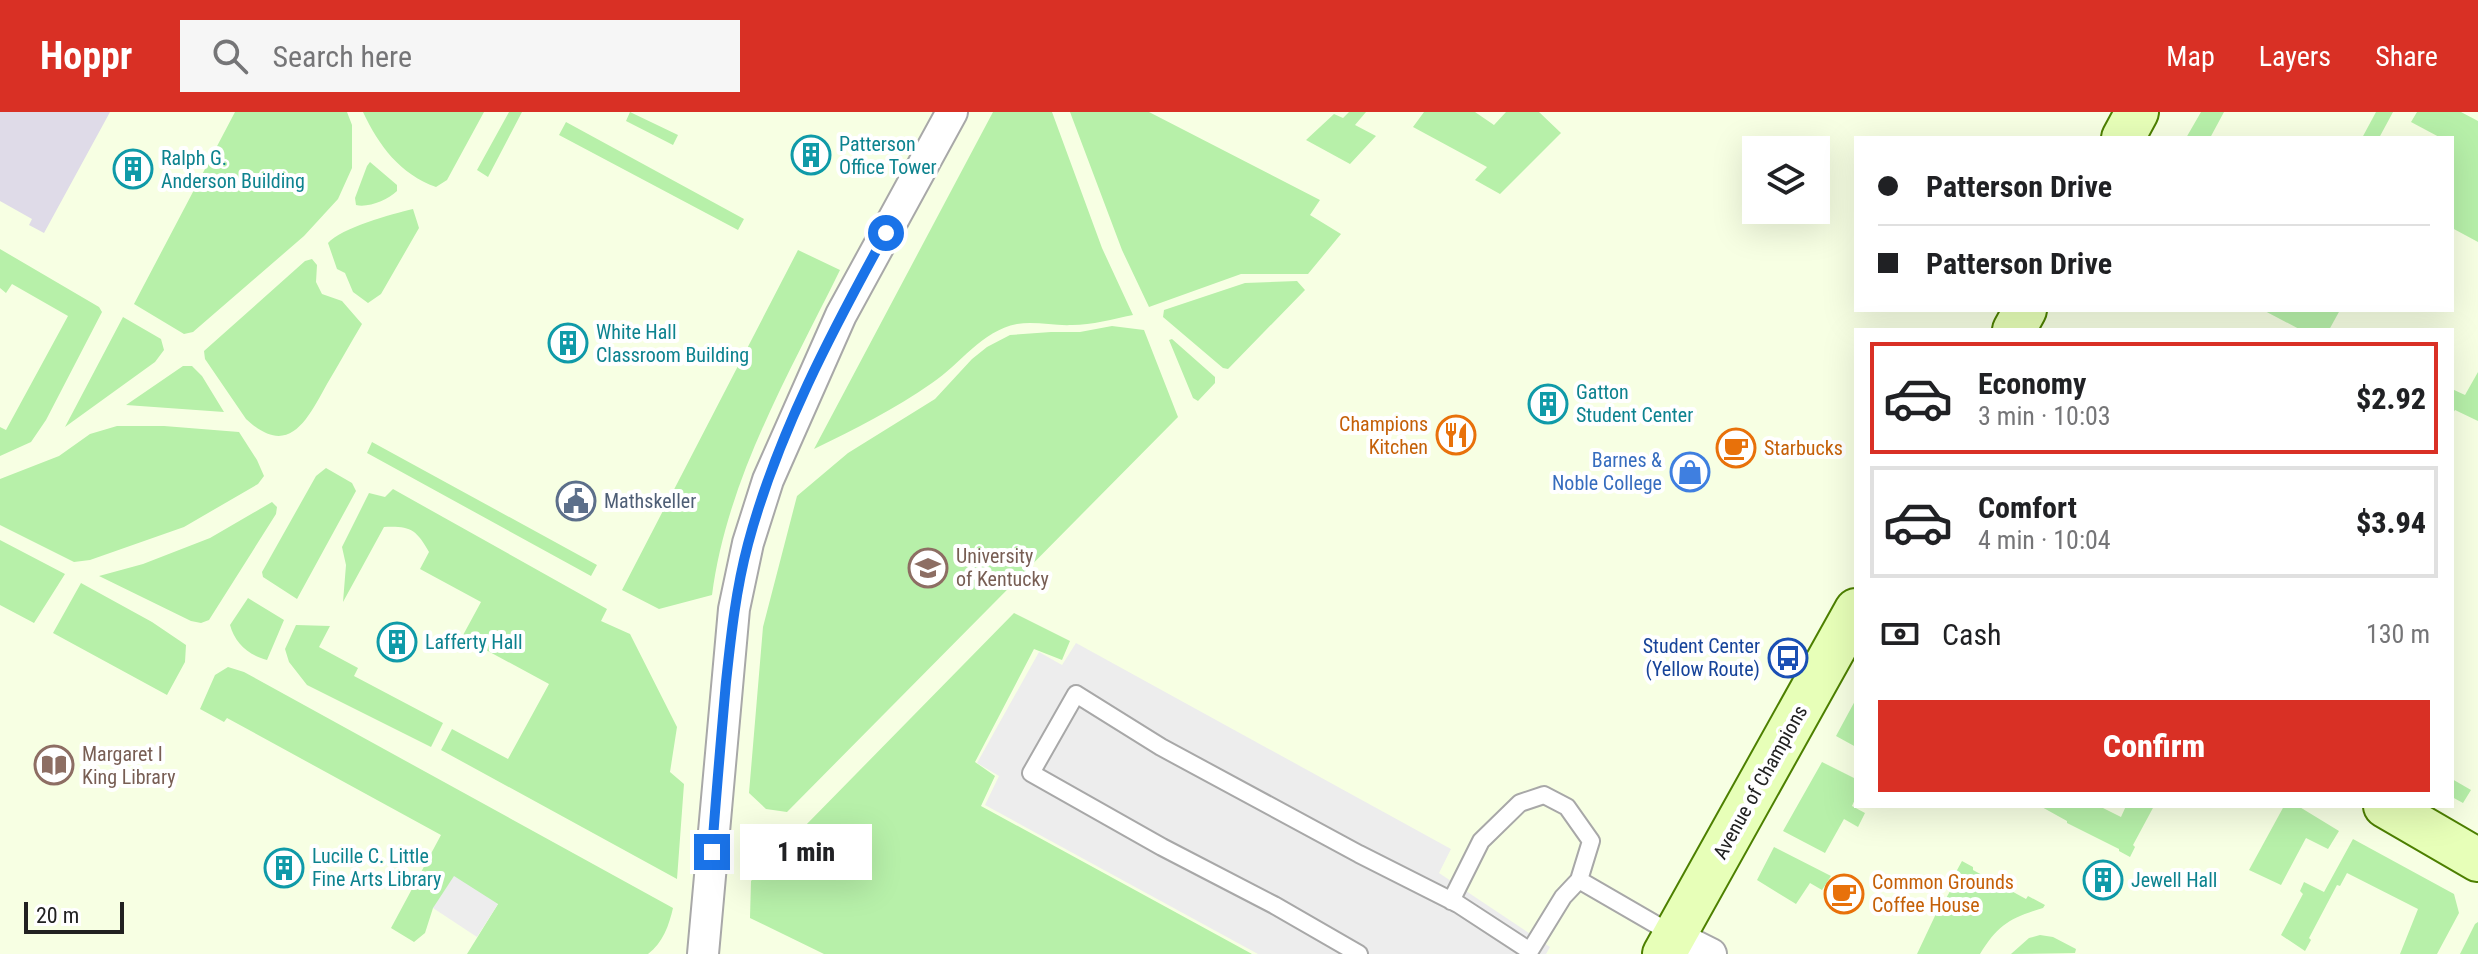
<!DOCTYPE html>
<meta charset="utf-8">
<style>
body{margin:0;font-family:"Roboto Condensed",sans-serif;background:#f6f6f6;color:#202124;height:100vh;display:flex;flex-direction:column;font-size:30px;white-space:nowrap}
*{box-sizing:border-box;margin:0}
p{font-size:26px;color:#757577}
.icon{flex:none;width:44px;height:44px;fill:none;stroke:currentColor;stroke-width:2;stroke-linecap:round;stroke-linejoin:round}
.map{position:relative;flex:1;overflow:hidden}
.sheet{position:absolute;left:1854px;top:216px;width:600px;height:480px;display:flex;flex-direction:column;background:#fff;border-radius:0px;box-shadow:0 8px 32px #0002}
.sheet>*{flex:none}
.guide{position:absolute;left:1854px;top:24px;width:600px;height:176px;border-radius:0px;box-shadow:0 8px 32px #0002;display:grid;align-content:center;height:176px;padding:0 24px;background:#fff}
.fabs{position:absolute;left:1742px;top:24px;display:grid;gap:16px}
.fabs a{display:grid;place-items:center;width:88px;height:88px;border-radius:0px;background:#fff;box-shadow:0 8px 32px #0002;font-size:40px}
.scale{position:absolute;left:24px;bottom:20px;width:100px;box-sizing:border-box;padding-left:8px;border:4px solid #212121;border-top:0;font-size:22px;line-height:28px;white-space:nowrap;color:#212121;-webkit-text-stroke:6px #fff;paint-order:stroke}
.end{position:absolute;width:36px;height:36px;margin:-18px;border:10px solid #1a73e8;background:#fff;box-shadow:0 0 0 4px #fff}
.from{border-radius:50%}
.bubble{position:absolute;height:56px;border-radius:0px;background:#fff;box-shadow:0 8px 32px #0002;font-size:26px;font-weight:800;line-height:56px;text-align:center}
.guide b{display:flex;align-items:center;gap:28px;height:76px;font-size:30px}
.guide b+b{border-top:2px solid #e0e0e0}
.guide i{width:20px;height:20px;background:#202124}
ul{padding:14px 0 0;list-style:none}
li{display:flex;align-items:center;gap:24px;height:112px;margin:0 16px 12px;padding:0 8px;border:4px solid #e0e0e0;border-radius:0px}
li div{flex:1}
li b{display:block;font-size:30px}
li em{font-style:normal;font-weight:800}
li.selected{border-color:#d93025}
li>.icon{width:72px;height:72px;stroke-width:1.5}
.pay{display:flex;align-items:center;gap:20px;height:88px;padding:0 24px;font-size:30px}
.pay p{margin-inline-start:auto}
.cta{display:flex;gap:16px;margin-top:auto;padding:16px 24px}
.cta a{flex:1;height:92px;border-radius:0px;background:#d93025;color:#fff;font-size:32px;font-weight:800;line-height:92px;text-align:center}
header{display:flex;align-items:center;gap:48px;box-sizing:border-box;height:112px;padding:0 40px;background:#d93025;color:#fff}
header strong{font-size:38px}
nav{display:flex;gap:44px;margin-inline-start:auto;font-size:28px}
.search{width:560px;height:72px;background:#f6f6f6;display:flex;align-items:center;gap:20px;box-sizing:border-box;padding:0 28px;border-radius:0px;color:#757577;font-size:30px}
.map>svg:first-child{display:block}
.education{fill:#f7ffe3;fill-rule:evenodd}
.grass{fill:#b7f0a9}
.parking{fill:#ededed}
.plaza{fill:#dfdbe8}
.lines{fill:none;stroke-linecap:round;stroke-linejoin:round}
.lane-casing{stroke:#a8a8a8;stroke-width:20}
.street-casing{stroke:#a8a8a8;stroke-width:34}
.secondary-casing{stroke:#4d8000;stroke-width:46}
.lane{stroke:#fff;stroke-width:16}
.street{stroke:#fff;stroke-width:30}
.secondary{stroke:#e7ffb8;stroke-width:42}
.route{stroke:#1a73e8;stroke-width:10}
.labels{text-anchor:middle;dominant-baseline:central;stroke-width:8;stroke-linejoin:round;paint-order:stroke}
.culture-label{font-size:20px;fill:#0d838f;stroke:#fff;text-anchor:start}
.food-label{font-size:20px;fill:#c56008;stroke:#fff;text-anchor:start}
.shop-label{font-size:20px;fill:#366cbe;stroke:#fff;text-anchor:end}
.service-label{font-size:20px;fill:#4e5e75;stroke:#fff;text-anchor:start}
.education-label{font-size:20px;fill:#785e54;stroke:#fff;text-anchor:start}
.transit-label{font-size:20px;fill:#164399;stroke:#fff;text-anchor:end}
.street-label{font-size:20px;fill:#212121;stroke:#fff}
</style>
<header>
<strong>Hoppr</strong>
<div class="search"><svg class="icon" aria-label="search" viewBox="0 0 24 24"><circle cx="10" cy="10" r="6"/><path d="M15 15l6 6"/></svg>Search here</div>
<nav><a>Map</a><a>Layers</a><a>Share</a></nav>
</header>
<div class="map">
<svg width="2478" height="842" viewBox="0 0 2478 842">
<rect width="100%" height="100%" fill="#f2f2e7"/>
<path class="education" d="M0,0H2478V842H0ZM1856,26H2452V198H1856ZM1756,38H1816V98H1756ZM1856,218H2452V694H1856Z"/>
<path class="grass" d="M235,0H347L352,13V56L338,87L304,124L193,220L184,222L134,192Z
M363,0H484L447,68L436,75C400,62 379,34 363,0Z
M509,0H522L488,65L477,58Z
M630,0L678,23L673,33L626,9Z
M993,0H1052L1102,136L1133,203C1113,207 1092,213 1072,213C1054,214 1035,209 1017,212C981,219 961,252 932,271C895,297 855,317 814,337Z
M1070,0H1149L1320,88L1310,103L1341,122L1308,162H1241L1149,195L1122,138Z
M1349,0H1366L1355,13L1376,24L1350,52L1306,28L1334,2L1343,6Z
M1424,0H1475L1494,13L1506,0H1539L1561,21L1500,82L1475,68L1487,55L1413,15Z
M2201,0H2224L2210,26H2186Z
M2376,0H2393L2379,26H2362Z
M2417,0H2461L2478,9V130L2452,116V26H2441L2411,10Z
M566,10L744,107L738,118L559,23Z
M370,50L397,73V79C388,88 368,96 356,93L355,86L367,54Z
M413,97L419,116L381,182L368,191L353,180L345,161L337,157L328,131C341,116 392,102 413,97Z
M0,137L99,195L102,200L46,308L31,330L0,344V315L6,318L68,204L12,172L6,181L0,176Z
M798,138L840,158C789,262 727,367 712,483L659,497L622,478Z
M312,147L317,153L316,170L322,182L342,189L362,212C350,232 339,252 327,272C307,308 289,347 246,307L205,247L204,239L305,149Z
M1297,169L1305,178L1228,257L1223,256L1163,205L1164,198L1245,171Z
M2263,198H2340L2329,218H2301Z
M123,205L161,227L164,238L155,250L65,315Z
M1112,214L1144,218L1178,305L787,700L766,697L749,681L763,515L797,384L848,341L935,287L972,247L987,235L1010,223L1051,220H1080Z
M1172,227L1215,265V271L1198,289L1193,286L1169,228Z
M183,254H192L202,264L224,300L126,293Z
M2478,260V309L2455,298L2452,303V277L2465,283Z
M117,314H164L239,320L257,348L264,364L258,372L184,415L90,448L74,450L0,413V367L59,344L90,322Z
M372,330L597,453L591,464L367,341Z
M326,356L352,371L356,379L297,487L263,465L262,460L316,364Z
M393,377L607,497L601,509L630,522L677,615L670,660L684,672L677,767L441,638L452,617L508,647L549,572L462,525L481,490L420,457L429,440C416,417 410,414 384,415L343,490L346,453L342,435L369,381L385,385Z
M272,390L277,395L276,402L209,508L201,511L191,509L99,464L143,452L210,426Z
M0,428L65,462L34,511L0,493Z
M81,471L152,510L186,533L185,550L167,583L53,521Z
M248,486L284,508L267,548C248,543 235,531 230,513Z
M1014,501L1070,529L1062,548L1034,537L975,650L995,664L981,694L1252,842H824L750,806L751,769Z
M296,513L330,514L319,535L358,556L354,564L443,611L431,635L307,573L289,550L285,537Z
M228,555L244,560L673,796C669,813 663,831 648,842H467L498,792L433,796L425,821L414,830L391,816L441,723L227,606L224,610L200,597L215,563Z
M1856,587V635L1836,624Z
M1822,650L1856,667V685L1852,694L1865,701L1858,715L1844,707L1825,741L1783,719Z
M2452,667L2471,678L2463,691L2452,685Z
M2040,694H2099L2121,705L2126,694H2154L2133,733L2135,735L2130,745L2119,739V737L2067,711V709Z
M2284,694H2298L2339,719L2328,737L2306,726L2281,773L2249,758Z
M2353,727L2454,782L2459,801L2437,842H2400L2418,797L2347,761L2340,774L2337,773L2309,826L2311,828L2305,839L2281,823L2303,782L2300,779L2304,770L2324,780Z
M1774,735L1831,764L1822,778L1810,771L1796,792L1757,768Z
M1962,749L1973,755V758L2026,787L2028,784L2045,793L2043,796C2010,806 1998,813 1980,842H1917L1942,789L1944,790L1959,763L1956,760Z
M2478,810V842H2460L2475,812Z
M2040,823L2053,825L2076,837L2075,841L2011,842L2029,826Z"/>
<path class="parking" d="M1076,531L1451,737L1439,761L1550,835L1546,842H1258L985,693L999,664L977,651L1039,540L1062,553Z
M454,764L498,792L477,825L433,796Z"/>
<path class="plaza" d="M0,0H110L44,121L29,113L32,107L0,89Z"/>
<g class="lines">
<g class="lane-casing">
<path id="lane" d="M1451,789L1481,729L1520,691L1544,683L1567,695L1591,729L1579,768
M1359,842L1274,793L1162,735L1031,661L1076,582L1161,635L1359,742L1458,792L1530,839
M1528,842L1563,785L1579,768L1674,823"/>
</g>
<g class="street-casing">
<path id="street" d="M1675,824L1711,842
M703,842L734,497L748,431L768,368L841,203L952,0"/>
</g>
<g class="secondary-casing">
<path id="secondary" d="M2123,26L2137,0
M2014,218L2025,198
M2385,694L2478,748
M1664,842L1856,498"/>
</g>
<use href="#lane" class="lane"/>
<use href="#street" class="street"/>
<use href="#secondary" class="secondary"/>
</g>
<g class="lines">
<path class="route" d="M712,740C716,683 721,627 726,570C731,523 736,477 748,432C777,323 832,219 886,121"/>
</g>
<defs>
<g id="building-ring" transform="scale(2)"><circle r="9.5" fill="#fff" stroke="#0f9aa8" stroke-width="1.5"/><path d="M-4-6H4V6H1V3H-1V6H-4ZM-2.5-4.3h1.7v1.8h-1.7ZM.8-4.3h1.7v1.8H.8ZM-2.5-1h1.7V.8h-1.7ZM.8-1h1.7V.8H.8Z" fill="#0f9aa8"/></g>
<g id="restaurant-ring" transform="scale(2)"><circle r="9.5" fill="#fff" stroke="#e8710a" stroke-width="1.5"/><path d="M-5-6h1v4h1v-4h1v4h1v-4h1v5L-1.5 .5V6h-2V.5L-5-1ZM5-6V6H3V1.5H1.5Q1.5-4 5-6Z" fill="#e8710a"/></g>
<g id="cafe-ring" transform="scale(2)"><circle r="9.5" fill="#fff" stroke="#e8710a" stroke-width="1.5"/><path d="M-5.5-4.5H6V0H3Q3 3.5 0 3.5H-2.5Q-5.5 3.5-5.5 0ZM3-3.2v2h1.7v-2ZM-6 4.5H4V6H-6Z" fill="#e8710a"/></g>
<g id="shop-ring" transform="scale(2)"><circle r="9.5" fill="#fff" stroke="#3f7fe0" stroke-width="1.5"/><path d="M-5-2.5h2.3a2.7 3.5 0 0 1 5.4 0H5L5.5 6h-11ZM-1.5-2.5h3a1.5 2.3 0 0 0-3 0Z" fill="#3f7fe0"/></g>
<g id="civic-ring" transform="scale(2)"><circle r="9.5" fill="#fff" stroke="#5c6f8a" stroke-width="1.5"/><path d="M-.6-6.5H3V-4.5H.6V-3L4-1V1h2V6H-6V1h2V-1L-.6-3ZM-1.2 2.5V6h2.4V2.5Z" fill="#5c6f8a"/></g>
<g id="university-ring" transform="scale(2)"><circle r="9.5" fill="#fff" stroke="#8d6e63" stroke-width="1.5"/><path d="M0-5L7-2L0 1L-7-2ZM-4 1L0 2.5L4 1V4Q0 6-4 4Z" fill="#8d6e63"/></g>
<g id="bus-ring" transform="scale(2)"><circle r="9.5" fill="#fff" stroke="#1a4fb4" stroke-width="1.5"/><path d="M-5-6H5V4H4V6H2V4H-2V6H-4V4H-5ZM-3.5-4V0h7V-4ZM-3.5 1.2v1.5H-2V1.2ZM2 1.2v1.5H3.5V1.2Z" fill="#1a4fb4"/></g>
<g id="library-ring" transform="scale(2)"><circle r="9.5" fill="#fff" stroke="#8d6e63" stroke-width="1.5"/><path d="M-6-4Q-3-5.5-.7-3.5V5Q-3 3-6 4ZM6-4Q3-5.5 .7-3.5V5Q3 3 6 4Z" fill="#8d6e63"/></g>
</defs>
<g fill-rule="evenodd">
<use href="#building-ring" x="811" y="43"/>
<use href="#building-ring" x="133" y="57"/>
<use href="#building-ring" x="568" y="231"/>
<use href="#building-ring" x="1548" y="292"/>
<use href="#restaurant-ring" x="1456" y="323"/>
<use href="#cafe-ring" x="1736" y="336"/>
<use href="#shop-ring" x="1690" y="360"/>
<use href="#civic-ring" x="576" y="389"/>
<use href="#university-ring" x="928" y="456"/>
<use href="#building-ring" x="397" y="530"/>
<use href="#bus-ring" x="1788" y="546"/>
<use href="#library-ring" x="54" y="653"/>
<use href="#building-ring" x="284" y="756"/>
<use href="#building-ring" x="2103" y="768"/>
<use href="#cafe-ring" x="1844" y="782"/>
</g>
<g class="labels">
<g class="culture-label">
<text x="839" y="32">Patterson<tspan x="839" dy="23">Office Tower</tspan></text>
<text x="161" y="46">Ralph G.<tspan x="161" dy="23">Anderson Building</tspan></text>
<text x="596" y="220">White Hall<tspan x="596" dy="23">Classroom Building</tspan></text>
<text x="1576" y="280">Gatton<tspan x="1576" dy="23">Student Center</tspan></text>
<text x="425" y="530">Lafferty Hall</text>
<text x="312" y="744">Lucille C. Little<tspan x="312" dy="23">Fine Arts Library</tspan></text>
<text x="2131" y="768">Jewell Hall</text>
</g>
<g class="food-label">
<text x="1428" y="312" text-anchor="end">Champions<tspan x="1428" dy="23">Kitchen</tspan></text>
<text x="1764" y="336">Starbucks</text>
<text x="1872" y="770">Common Grounds<tspan x="1872" dy="23">Coffee House</tspan></text>
</g>
<g class="shop-label">
<text x="1662" y="348">Barnes &amp;<tspan x="1662" dy="23">Noble College</tspan></text>
</g>
<g class="service-label">
<text x="604" y="389">Mathskeller</text>
</g>
<g class="education-label">
<text x="956" y="444">University<tspan x="956" dy="23">of Kentucky</tspan></text>
<text x="82" y="642">Margaret I<tspan x="82" dy="23">King Library</tspan></text>
</g>
<g class="transit-label">
<text x="1760" y="534">Student Center<tspan x="1760" dy="23">(Yellow Route)</tspan></text>
</g>
<g class="street-label">
<text transform="translate(1760 670) rotate(-61)">Avenue of Champions</text>
</g>
</g>
</svg>
<div class="fabs">
<a><svg class="icon" aria-label="layers" viewBox="0 0 24 24"><path d="M12 4l9 5-9 5-9-5zM3 14l9 5 9-5"/></svg></a>
</div>
<div class="scale">20 m</div>
<i class="end from" style="left:886px;top:121px"></i>
<i class="end" style="left:712px;top:740px"></i>
<div class="bubble" style="left:740px;top:712px;width:132px">1 min</div>
<div class="guide">
<b><i class="from"></i>Patterson Drive</b>
<b><i></i>Patterson Drive</b>
</div>
<section class="sheet">
<ul>
<li class="selected"><svg class="icon" aria-label="car" viewBox="0 0 24 24"><path d="M5 17H2v-5l4-1 3-4h7l3 4 3 1v5h-3M9 17h6M6 11h13"/><circle cx="7" cy="17" r="2"/><circle cx="17" cy="17" r="2"/></svg><div><b>Economy</b><p>3 min · 10:03</p></div><em>$2.92</em></li>
<li><svg class="icon" aria-label="car" viewBox="0 0 24 24"><path d="M5 17H2v-5l4-1 3-4h7l3 4 3 1v5h-3M9 17h6M6 11h13"/><circle cx="7" cy="17" r="2"/><circle cx="17" cy="17" r="2"/></svg><div><b>Comfort</b><p>4 min · 10:04</p></div><em>$3.94</em></li>
</ul>
<div class="pay"><svg class="icon" aria-label="cash" viewBox="0 0 24 24"><path d="M3 7h18v10H3z"/><circle cx="12" cy="12" r="2"/></svg>Cash<p>130 m</p></div>
<div class="cta"><a>Confirm</a></div>
</section>
</div>
